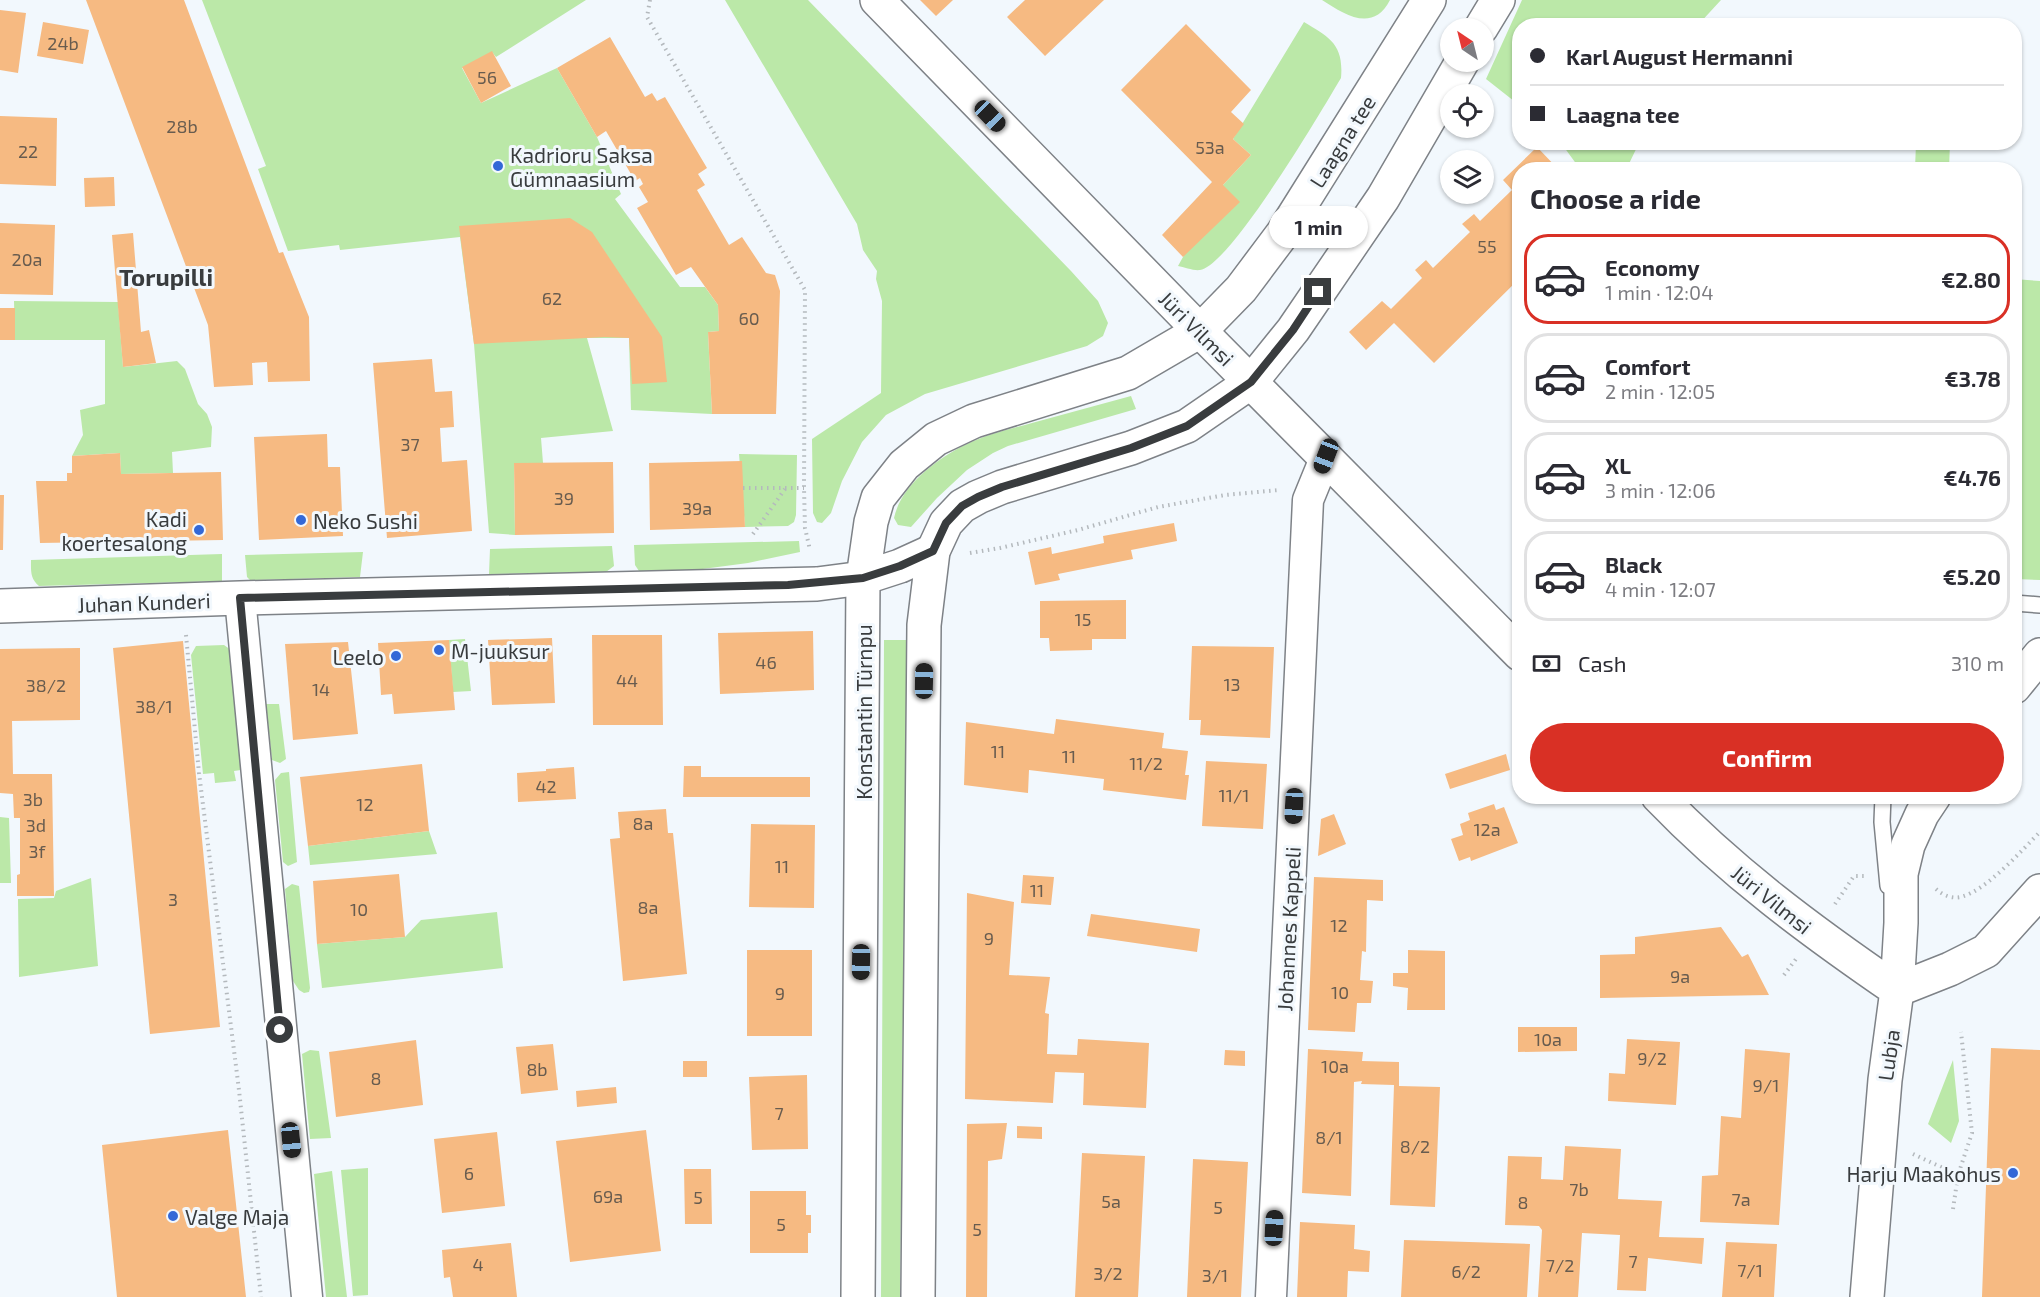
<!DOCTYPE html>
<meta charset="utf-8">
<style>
body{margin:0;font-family:"Exo 2",sans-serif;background:#f2f2f3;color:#2b2b33;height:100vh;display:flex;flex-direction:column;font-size:22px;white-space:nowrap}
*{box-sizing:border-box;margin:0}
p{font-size:20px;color:#7c7c81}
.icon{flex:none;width:33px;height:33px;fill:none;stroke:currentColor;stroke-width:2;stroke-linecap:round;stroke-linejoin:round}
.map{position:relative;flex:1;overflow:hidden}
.panel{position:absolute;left:1512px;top:162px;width:510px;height:642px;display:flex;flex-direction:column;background:#fff;border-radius:24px;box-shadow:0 2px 4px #0004}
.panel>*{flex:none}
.banner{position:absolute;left:1512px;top:18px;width:510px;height:132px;border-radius:24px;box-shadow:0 2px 4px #0004;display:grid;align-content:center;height:132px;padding:0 18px;background:#fff}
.needle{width:39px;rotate:325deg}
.buttons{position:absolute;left:1440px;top:18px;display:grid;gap:12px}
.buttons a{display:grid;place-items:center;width:54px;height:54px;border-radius:50%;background:#fff;box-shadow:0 2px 4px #0004;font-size:30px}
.end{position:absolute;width:27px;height:27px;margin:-14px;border:8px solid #393c3e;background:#fff;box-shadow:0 0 0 3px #fff}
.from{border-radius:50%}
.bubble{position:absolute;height:42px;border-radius:21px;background:#fff;box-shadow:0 2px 4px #0004;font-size:20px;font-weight:700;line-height:42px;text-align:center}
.car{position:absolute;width:18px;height:36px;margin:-18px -9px;border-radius:8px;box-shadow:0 0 4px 2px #0007;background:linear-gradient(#222 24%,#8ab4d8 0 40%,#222 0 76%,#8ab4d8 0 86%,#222 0)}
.banner b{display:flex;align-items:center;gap:21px;height:57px;font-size:22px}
.banner b+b{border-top:2px solid #e1e1e2}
.banner i{width:15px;height:15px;background:#2b2b33}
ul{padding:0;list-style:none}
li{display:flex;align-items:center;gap:18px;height:90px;margin:0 12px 9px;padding:0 6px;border:3px solid #e1e1e2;border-radius:24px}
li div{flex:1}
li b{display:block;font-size:22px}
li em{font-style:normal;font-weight:700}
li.on{border-color:#d93025}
li>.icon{width:54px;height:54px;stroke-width:1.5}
h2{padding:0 18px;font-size:27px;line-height:72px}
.pay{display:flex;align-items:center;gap:15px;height:66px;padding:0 18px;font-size:22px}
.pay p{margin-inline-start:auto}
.cta{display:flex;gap:12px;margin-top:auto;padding:12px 18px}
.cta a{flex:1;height:69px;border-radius:36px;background:#d93025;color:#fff;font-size:24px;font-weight:700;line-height:69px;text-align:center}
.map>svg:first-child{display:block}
.green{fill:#bbe8a8}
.building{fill:#f6ba82}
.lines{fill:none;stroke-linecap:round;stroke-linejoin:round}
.service-casing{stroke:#7e8287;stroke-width:18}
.minor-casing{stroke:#7e8287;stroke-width:33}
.tertiary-casing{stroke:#7e8287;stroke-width:36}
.secondary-casing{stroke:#7e8287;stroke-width:36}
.path{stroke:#b4b9bd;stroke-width:4;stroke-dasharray:1.5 4.5;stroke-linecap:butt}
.service{stroke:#fff;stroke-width:15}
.minor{stroke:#fff;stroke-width:30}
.tertiary{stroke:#fff;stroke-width:33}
.secondary{stroke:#fff;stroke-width:33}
.route{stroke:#393c3e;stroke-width:8}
.poi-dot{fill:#3368d7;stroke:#f2f8fd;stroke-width:2}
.labels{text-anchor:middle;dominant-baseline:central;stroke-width:6;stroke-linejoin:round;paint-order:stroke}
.number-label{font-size:18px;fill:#685c4f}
.street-label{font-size:21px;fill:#393c3e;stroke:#f2f8fd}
.poi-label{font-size:21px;fill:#393c3e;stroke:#f2f8fd;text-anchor:start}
.quarter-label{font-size:24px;font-weight:bold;fill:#393c3e;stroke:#f2f8fd}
</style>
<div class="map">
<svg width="2040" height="1297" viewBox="0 0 2040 1297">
<rect width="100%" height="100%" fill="#f2f8fd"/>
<path class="green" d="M202,0H586L496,57L492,52L462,68L481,103L557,68L597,137L621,194L615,199L680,287H705L718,305L719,331L708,332L712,414L631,410L629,338H587L613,431L541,438L543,463L514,464L515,535L489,533L474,344L460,237L340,250L339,245L288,251L258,169L266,166Z
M725,0H808L1071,271L1098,301L1108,323L1103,336L1087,346L925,394L886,415L862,442L842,481L831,513L822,523L817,522L813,513L812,439L881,393L882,301L876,279L877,271L863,250L857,224Z
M1322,0H1390C1373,33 1345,15 1322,0Z
M1522,0H1721L1698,25L1520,26L1519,105L1486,79Z
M1304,22C1329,37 1344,44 1341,78C1322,110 1230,266 1200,270C1194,271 1184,267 1178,266L1223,185L1251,155L1233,139Z
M1561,143H1639L1626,170L1580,169Z
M1916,143H1950L1949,169H1915Z
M2014,279L2040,281V580L2015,579Z
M14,301L118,302L123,367L177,361L185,369L198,404L207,414L212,427L211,447L172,452L173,473L121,474L120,453L72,456L83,435L80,410L105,404V340H15Z
M1131,396L1136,409L1008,446L993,453L967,470L937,498L911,527L898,525L894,518C901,485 938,458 967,444C987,434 1010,429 1032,423C1065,414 1098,405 1131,396Z
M739,454L797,455L796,515L794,522L788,526L745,527Z
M799,541L800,552L748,563L695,570L639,571L635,565L634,545Z
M612,546L614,566L606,572L489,574L490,549Z
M363,552L360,577L250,580L247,577L245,555Z
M222,554V581L39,586C30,578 31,571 31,560Z
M465,639L471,691L453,692L449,640Z
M884,640H907L900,1297H881Z
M224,645L231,650L241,770L234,771L236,781L215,783L214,773L203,774L191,655L196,646Z
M266,704H279L286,759L280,763L272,760Z
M289,772L297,862L288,866L283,862L275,780L281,773Z
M0,817L9,818L11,883H0Z
M429,831L437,854L310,865L308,846Z
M91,878L98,966L19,977L18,899L54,898L56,891Z
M292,884L299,886L310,988L309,992L304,993L299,990L293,981L285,889Z
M497,912L503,968L322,988L317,944L405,937L421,920Z
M310,1050L319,1051L331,1138L310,1139L302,1054Z
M1953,1060L1959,1121L1951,1143L1928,1124Z
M368,1168V1295L353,1296L341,1170Z
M332,1171L347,1297H326L314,1174Z"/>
<path class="building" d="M86,0H184L279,253L283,252L309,317L310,381L268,382L267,362L252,363L253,385L214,387L208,325Z
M920,0H953L936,16Z
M1025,0H1104L1045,56L1007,17Z
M0,10L26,13L18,73L0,70Z
M43,22L89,30L83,64L37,56Z
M1186,24L1251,90L1231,112L1244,124L1233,139L1251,155L1223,185L1240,202L1183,257L1162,235L1212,182L1121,90Z
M610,37L645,97L652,93L657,101L665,97L707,168L698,174L705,185L697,190L729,245L742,237L766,273L775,275L780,291L776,414H712L708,332L719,331L718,305L691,267L676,275L637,208L648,202L639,187L643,184L640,178L635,181L606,131L597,137L557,68Z
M492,51L511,86L481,103L462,67Z
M0,116L57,118L56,186L0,184Z
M1537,147L1559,170H1520V278L1434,363L1394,323L1366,350L1349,332L1382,301L1391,309L1422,278L1415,270L1426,260L1433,268L1470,232L1462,224L1474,214L1480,221L1512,190L1503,180Z
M114,177L115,206L85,207L84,178Z
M570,218L592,232L662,337L667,382L632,384L629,338L605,337L474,344L459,226Z
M0,223L55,225L53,295L0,294Z
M133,233L141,332L149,330L156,363L123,367L112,235Z
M0,308H15V340H0Z
M432,359L435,392L452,391L454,427L440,428L442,462L467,460L472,531L387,538L373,363Z
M327,434L328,467H340L343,536L259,540L254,437Z
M120,453L121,474L221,472L223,540L40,543L36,481H67V473H72V456Z
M742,461L745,527L650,530L649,463Z
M613,462L614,533L515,535L514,463Z
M0,495H4L3,550H0Z
M1174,523L1177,541L1131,550L1133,559L1058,574L1060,580L1035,585L1028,552L1051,547L1052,554L1104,543L1103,536Z
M1126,600V639H1092V650L1050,651L1049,638H1040V601Z
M813,631L814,690L720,694L718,633Z
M592,635H662L663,725H593Z
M552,638L555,703L492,705L488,640Z
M449,640L455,710L394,714L392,694L381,695L378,643Z
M183,641L220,1027L150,1034L113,648Z
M348,642L358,734L293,740L285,644Z
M1192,646L1274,647L1270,738L1200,735L1201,720H1189Z
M80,648V720L12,721L13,774H52L54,896H17V875L20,874V818H14L13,794L0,793V649Z
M1056,719L1164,733L1162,748L1188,751L1185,775H1189L1186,800L1103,790L1104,779L1029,770L1028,793L964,785L966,722L1054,734Z
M1506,754L1510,770L1450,789L1445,774Z
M1206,761L1267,764L1263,829L1202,826Z
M422,764L429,831L308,846L300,777Z
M684,766H701V777H810V797H683Z
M574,767L576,799L518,802L517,773L546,771V769Z
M1494,804L1496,810L1504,807L1518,843L1471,861L1470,857L1459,861L1451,839L1463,835L1460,824L1470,820L1468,813Z
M666,809L668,833H673L687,974L623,981L610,839L620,838L618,812Z
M1334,814L1346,844L1318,856L1321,819Z
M751,824L815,825L814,908L749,907Z
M399,874L405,937L317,944L313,881Z
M1023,875L1054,877L1051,905L1021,903Z
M1314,877L1383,880V901L1367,900L1366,952L1362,951L1360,980L1373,981L1371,1003H1357L1355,1032L1308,1030Z
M967,893L1014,902L1009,975L1050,977L1045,1013L1049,1014L1047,1054L1077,1055L1078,1039L1149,1043L1146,1108L1083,1105L1084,1073L1055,1072L1053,1103L965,1099Z
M1091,914L1200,929L1197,952L1087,936Z
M1721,927L1742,957L1748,954L1769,995L1600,998V955L1635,954V937Z
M747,950H812V1036H747Z
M1408,950L1445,951V1010H1407L1408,988L1393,986V973H1408Z
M1518,1027H1577V1051L1518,1052Z
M1627,1039L1680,1042L1676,1105L1608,1101L1609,1073L1625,1074Z
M416,1040L423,1105L336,1117L329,1052Z
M553,1044L558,1090L521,1094L516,1047Z
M1991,1048L2040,1050V1297H1982Z
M1308,1049L1363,1052L1362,1061L1399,1062V1086L1440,1087L1435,1207L1390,1205L1394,1085L1361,1084L1362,1081L1354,1082L1351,1196L1302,1193Z
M1745,1049L1790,1053L1779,1225L1700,1222L1702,1176L1718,1175L1721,1116L1741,1118Z
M1225,1050L1245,1051V1066L1224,1065Z
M683,1061H707V1077H683Z
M807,1075L808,1149L752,1150L749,1077Z
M616,1087L617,1103L577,1107L576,1091Z
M1007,1123L1002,1159L988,1161L987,1297H966L967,1124Z
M1017,1126L1042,1127V1139L1017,1138Z
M228,1130L246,1297H117L102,1145Z
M646,1130L661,1251L570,1262L556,1141Z
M497,1132L505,1206L442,1213L434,1139Z
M1565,1146L1621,1149L1618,1199L1662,1201L1659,1237L1704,1238L1702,1264L1648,1258L1646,1291L1617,1290L1620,1235L1582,1233L1578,1297H1538L1542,1230L1539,1226L1505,1225L1508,1156L1542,1157L1541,1179L1563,1180Z
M1082,1153L1145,1156L1138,1297H1075Z
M1193,1159L1248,1162L1241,1297H1187Z
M684,1169H711L712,1224H685Z
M750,1191H806V1215H811V1233H808V1253H750Z
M1300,1222L1355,1225L1354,1249L1370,1251L1369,1272L1348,1271L1347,1297H1297Z
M1404,1240L1530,1244L1527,1297H1401Z
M1726,1242L1777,1244L1774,1297H1722Z
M511,1243L517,1297H453L450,1277L444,1278L442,1250Z"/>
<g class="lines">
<g class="service-casing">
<path id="service" d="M2014,603L2040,605
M1883,796L1882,822L1888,886"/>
</g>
<g class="minor-casing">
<path id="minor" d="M240,598L307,1297
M1271,1297L1308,500L1326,456"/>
</g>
<g class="tertiary-casing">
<path id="tertiary" d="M877,0L1200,331L1520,654
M0,606L240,598L817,584L863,578L900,566L933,551
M2014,687L2040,655
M1658,796C1731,872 1811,931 1897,990
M1897,990L1950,969L1986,951L2040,891
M1867,1297L1885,1080L1897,990L1901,923V874L1908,845L1922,814L1934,796"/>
</g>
<g class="secondary-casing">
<path id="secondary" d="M1481,28L1498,0
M858,1297L863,578L871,522L878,498L904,465L936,439L974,421L1128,373L1200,331L1241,289L1283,233L1429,0
M918,1297L924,625L933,551L946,523L962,506L978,497L1002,487L1131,448L1187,426L1251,382L1293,330L1383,198L1462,62"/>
</g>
<path class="path" d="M650,0L647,17L805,290L804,488L805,528L810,550
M743,488H804
M753,534L785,489
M970,553L1000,548L1078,530L1158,507L1225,495L1279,490
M186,635L199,773L239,1090L261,1297
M1936,889C1943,895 1951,899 1961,897C1987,890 2021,851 2040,832
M1835,904L1854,876H1864
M1784,975L1796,959
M1913,1154L1958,1175
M1953,1209L1958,1175L1972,1133L1961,1032"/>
<use href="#service" class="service"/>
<use href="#minor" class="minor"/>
<use href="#tertiary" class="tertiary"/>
<use href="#secondary" class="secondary"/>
</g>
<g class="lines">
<path class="route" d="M280,1030L240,598L788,585L863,578L900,566L933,551L946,523L962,506L978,497L1002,487L1131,448L1187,426L1251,382L1293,330L1318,292"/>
</g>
<g class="poi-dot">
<circle cx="498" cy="166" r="6"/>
<circle cx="301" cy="520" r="6"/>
<circle cx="199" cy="530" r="6"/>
<circle cx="439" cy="650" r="6"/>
<circle cx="396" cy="656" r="6"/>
<circle cx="2013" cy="1173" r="6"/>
<circle cx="173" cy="1216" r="6"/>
</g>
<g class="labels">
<g class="number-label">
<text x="63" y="43">24b</text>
<text x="487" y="77">56</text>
<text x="182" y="126">28b</text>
<text x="1210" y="147">53a</text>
<text x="28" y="151">22</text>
<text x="1487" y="246">55</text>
<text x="27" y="259">20a</text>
<text x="552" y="298">62</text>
<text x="749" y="318">60</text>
<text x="410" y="444">37</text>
<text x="564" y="498">39</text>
<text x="697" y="508">39a</text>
<text x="1083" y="619">15</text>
<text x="766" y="662">46</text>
<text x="627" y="680">44</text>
<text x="1232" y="684">13</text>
<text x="46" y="685">38/2</text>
<text x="321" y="689">14</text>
<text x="154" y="706">38/1</text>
<text x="998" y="751">11</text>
<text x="1069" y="756">11</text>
<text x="1146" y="763">11/2</text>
<text x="546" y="786">42</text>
<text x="1234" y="795">11/1</text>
<text x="33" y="799">3b</text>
<text x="365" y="804">12</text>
<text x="643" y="823">8a</text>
<text x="36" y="825">3d</text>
<text x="1487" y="829">12a</text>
<text x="37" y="851">3f</text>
<text x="782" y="866">11</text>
<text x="1037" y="890">11</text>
<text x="173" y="899">3</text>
<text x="648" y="907">8a</text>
<text x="359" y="909">10</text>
<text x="1339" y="925">12</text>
<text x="989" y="938">9</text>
<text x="1680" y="976">9a</text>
<text x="1340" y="992">10</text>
<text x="780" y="993">9</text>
<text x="1548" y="1039">10a</text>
<text x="1652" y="1058">9/2</text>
<text x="1335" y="1066">10a</text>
<text x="537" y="1069">8b</text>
<text x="376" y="1078">8</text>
<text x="1766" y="1085">9/1</text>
<text x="779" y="1113">7</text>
<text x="1329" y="1137">8/1</text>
<text x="1415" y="1146">8/2</text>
<text x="469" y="1173">6</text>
<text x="1579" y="1189">7b</text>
<text x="608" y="1196">69a</text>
<text x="698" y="1197">5</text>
<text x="1741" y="1199">7a</text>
<text x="1111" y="1201">5a</text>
<text x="1523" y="1202">8</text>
<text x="1218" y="1207">5</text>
<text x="781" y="1224">5</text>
<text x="977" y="1229">5</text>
<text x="1633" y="1261">7</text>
<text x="478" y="1264">4</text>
<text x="1560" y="1265">7/2</text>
<text x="1750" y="1270">7/1</text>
<text x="1466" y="1271">6/2</text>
<text x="1108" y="1273">3/2</text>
<text x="1215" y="1275">3/1</text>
</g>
<g class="street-label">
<text transform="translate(1342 141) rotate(-58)">Laagna tee</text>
<text transform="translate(1197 328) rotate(45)">Jüri Vilmsi</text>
<text transform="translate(144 602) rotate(-2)">Juhan Kunderi</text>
<text transform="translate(863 712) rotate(-90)">Konstantin Türnpu</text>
<text transform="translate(1772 899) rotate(39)">Jüri Vilmsi</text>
<text transform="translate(1288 929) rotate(-87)">Johannes Kappeli</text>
<text transform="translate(1888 1055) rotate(-82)">Lubja</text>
</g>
<g class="poi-label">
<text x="510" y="154">Kadrioru Saksa<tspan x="510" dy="24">Gümnaasium</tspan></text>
<text x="187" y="518" text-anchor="end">Kadi<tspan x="187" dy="24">koertesalong</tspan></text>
<text x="313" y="520">Neko Sushi</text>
<text x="451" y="650">M-juuksur</text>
<text x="384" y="656" text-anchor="end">Leelo</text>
<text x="2001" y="1173" text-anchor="end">Harju Maakohus</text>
<text x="185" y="1216">Valge Maja</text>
</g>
<g class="quarter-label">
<text x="166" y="276">Torupilli</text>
</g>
</g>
</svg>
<div class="buttons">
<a><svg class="needle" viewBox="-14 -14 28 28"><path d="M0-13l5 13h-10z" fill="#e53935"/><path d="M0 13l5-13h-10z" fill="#7c7c81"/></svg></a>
<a><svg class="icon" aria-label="locate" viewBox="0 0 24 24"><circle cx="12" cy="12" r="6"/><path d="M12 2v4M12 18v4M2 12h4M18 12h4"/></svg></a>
<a><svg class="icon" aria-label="layers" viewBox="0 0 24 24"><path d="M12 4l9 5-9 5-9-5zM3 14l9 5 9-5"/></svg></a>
</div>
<i class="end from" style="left:280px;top:1030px"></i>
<i class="end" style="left:1318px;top:292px"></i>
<div class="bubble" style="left:1269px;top:206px;width:99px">1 min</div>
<i class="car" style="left:990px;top:116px;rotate:136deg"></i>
<i class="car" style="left:1326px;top:456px;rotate:201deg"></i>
<i class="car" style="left:924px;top:681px;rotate:1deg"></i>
<i class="car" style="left:1294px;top:806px;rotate:183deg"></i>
<i class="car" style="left:861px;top:962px;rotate:181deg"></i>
<i class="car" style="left:291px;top:1140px;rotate:174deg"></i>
<i class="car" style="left:1274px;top:1228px;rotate:3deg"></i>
<div class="banner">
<b><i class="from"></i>Karl August Hermanni</b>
<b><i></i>Laagna tee</b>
</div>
<section class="panel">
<h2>Choose a ride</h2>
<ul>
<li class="on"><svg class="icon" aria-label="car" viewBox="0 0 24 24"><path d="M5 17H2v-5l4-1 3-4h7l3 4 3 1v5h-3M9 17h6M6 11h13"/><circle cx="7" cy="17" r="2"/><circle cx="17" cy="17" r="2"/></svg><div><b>Economy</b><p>1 min · 12:04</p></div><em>€2.80</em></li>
<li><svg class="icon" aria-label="car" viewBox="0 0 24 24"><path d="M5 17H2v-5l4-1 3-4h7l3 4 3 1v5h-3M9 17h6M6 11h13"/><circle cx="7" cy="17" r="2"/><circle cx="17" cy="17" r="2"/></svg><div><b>Comfort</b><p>2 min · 12:05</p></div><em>€3.78</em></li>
<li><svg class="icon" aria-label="car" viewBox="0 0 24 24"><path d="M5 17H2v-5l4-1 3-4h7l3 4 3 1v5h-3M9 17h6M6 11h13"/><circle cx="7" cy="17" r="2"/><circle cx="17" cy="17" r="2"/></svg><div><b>XL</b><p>3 min · 12:06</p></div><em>€4.76</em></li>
<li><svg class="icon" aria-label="car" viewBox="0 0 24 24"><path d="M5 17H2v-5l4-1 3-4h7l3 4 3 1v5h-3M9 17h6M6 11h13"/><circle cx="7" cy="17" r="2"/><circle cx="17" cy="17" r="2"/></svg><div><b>Black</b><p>4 min · 12:07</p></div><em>€5.20</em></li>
</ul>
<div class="pay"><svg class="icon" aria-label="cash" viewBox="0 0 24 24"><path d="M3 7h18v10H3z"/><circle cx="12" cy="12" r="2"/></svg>Cash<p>310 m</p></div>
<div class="cta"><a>Confirm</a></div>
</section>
</div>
